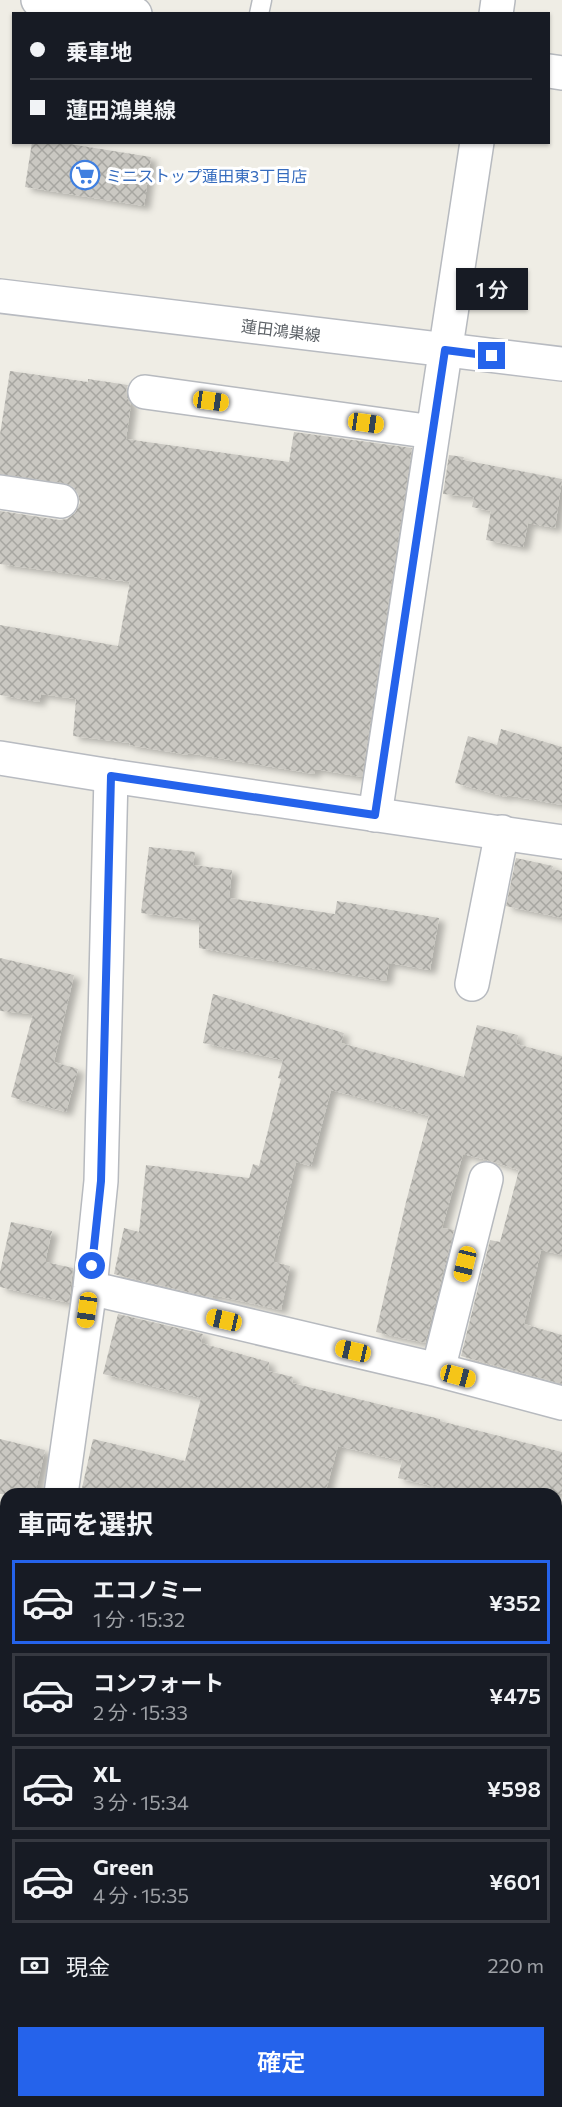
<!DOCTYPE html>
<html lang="ja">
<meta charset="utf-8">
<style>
body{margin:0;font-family:Commissioner,"Noto Sans JP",sans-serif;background:#20242c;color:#f1f3f6;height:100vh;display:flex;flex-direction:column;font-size:22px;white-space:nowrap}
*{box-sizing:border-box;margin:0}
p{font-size:20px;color:#9ea1a6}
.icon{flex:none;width:33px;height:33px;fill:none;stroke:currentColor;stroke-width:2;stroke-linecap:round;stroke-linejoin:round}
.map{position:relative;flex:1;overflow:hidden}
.side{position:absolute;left:0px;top:1488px;width:562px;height:620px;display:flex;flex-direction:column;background:#171b24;border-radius:18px 18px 0 0;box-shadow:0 2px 4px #0004}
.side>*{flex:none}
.banner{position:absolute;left:12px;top:12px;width:538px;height:132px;border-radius:0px;box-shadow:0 2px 4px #0004;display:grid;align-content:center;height:132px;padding:0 18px;background:#171b24}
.end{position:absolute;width:27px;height:27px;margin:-14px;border:8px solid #2563eb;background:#fff;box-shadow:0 0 0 3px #fff}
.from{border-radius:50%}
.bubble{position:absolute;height:42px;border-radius:0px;background:#171b24;box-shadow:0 2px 4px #0004;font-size:20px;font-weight:600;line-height:42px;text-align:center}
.car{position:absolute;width:18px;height:36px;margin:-18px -9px;border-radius:8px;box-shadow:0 0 4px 2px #0007;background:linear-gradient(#f5c518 24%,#345 0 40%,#f5c518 0 76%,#345 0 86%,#f5c518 0)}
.banner b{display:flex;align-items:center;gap:21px;height:57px;font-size:22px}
.banner b+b{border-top:2px solid #363941}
.banner i{width:15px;height:15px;background:#f1f3f6}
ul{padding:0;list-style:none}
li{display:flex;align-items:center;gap:18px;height:84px;margin:0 12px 9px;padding:0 6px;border:3px solid #363941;border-radius:0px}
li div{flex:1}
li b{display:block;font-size:22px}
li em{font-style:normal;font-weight:600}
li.on{border-color:#2563eb}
li>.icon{width:54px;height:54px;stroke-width:1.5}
h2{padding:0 18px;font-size:27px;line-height:72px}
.pay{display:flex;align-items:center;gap:15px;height:66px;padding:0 18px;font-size:22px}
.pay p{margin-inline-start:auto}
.primary-button{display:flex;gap:12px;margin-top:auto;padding:12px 18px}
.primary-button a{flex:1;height:69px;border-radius:0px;background:#2563eb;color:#fff;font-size:24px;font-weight:600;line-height:69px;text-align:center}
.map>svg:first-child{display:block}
.building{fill:url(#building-cross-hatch);filter:url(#shadow)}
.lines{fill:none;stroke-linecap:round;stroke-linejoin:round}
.lane-casing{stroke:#b7babf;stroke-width:21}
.street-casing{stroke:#b7babf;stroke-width:36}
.secondary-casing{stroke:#b8bbc1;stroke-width:36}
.lane{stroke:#fff;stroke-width:18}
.street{stroke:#fff;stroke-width:33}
.secondary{stroke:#fff;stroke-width:33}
.route{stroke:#2563eb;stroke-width:8}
.labels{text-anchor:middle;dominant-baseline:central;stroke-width:6;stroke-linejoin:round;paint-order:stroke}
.shop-label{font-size:16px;fill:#366cbe;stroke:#fff;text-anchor:start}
.street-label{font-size:16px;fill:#5c6166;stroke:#fff}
</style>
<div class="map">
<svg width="562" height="2107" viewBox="0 0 562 2107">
<defs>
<pattern id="building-cross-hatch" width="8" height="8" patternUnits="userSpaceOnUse" patternTransform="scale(1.5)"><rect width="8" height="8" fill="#cac8c2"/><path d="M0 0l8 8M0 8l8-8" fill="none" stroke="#a7a6a1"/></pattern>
<filter id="shadow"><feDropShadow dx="6" dy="4" stdDeviation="3" flood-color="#0004"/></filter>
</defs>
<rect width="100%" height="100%" fill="#efede5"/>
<path class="building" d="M32,142H57L151,157L144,206L25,187Z
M10,371L88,382V379L128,385L126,390L127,398L131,404L126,439L289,462L294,432L412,448L362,777L315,769L314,774L188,753V755L129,745L130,743L73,736L76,699L41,694L39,702L0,695V625L118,646L130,582L0,564V511L59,520L67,519L75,513L80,503L78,494L73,487L64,483L0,474V434Z
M449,455L464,457L463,460L562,479L555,528L528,523L523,547L486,540L491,511L472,507L474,497L443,494Z
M501,729L562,747V805L507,795L506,797L455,783L468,736L497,745Z
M149,847L195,852L193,865L232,870L229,898L335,914L337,901L439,918L430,970L389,963L386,981L199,948V920L141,913Z
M516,858L553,866L552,869L562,871V918L506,906Z
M0,958L74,975L54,1062L78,1069L66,1112L11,1097L33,1014L0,1011Z
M213,994L344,1033L341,1043L464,1077L477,1025L518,1035L516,1044L562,1056V1255L541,1250L524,1324L562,1335V1384L461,1356L490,1240L500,1242L519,1170L491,1161L463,1154L442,1228L454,1230L425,1343L376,1332L406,1202L429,1116L331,1090L311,1166L296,1162L273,1262L290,1266L281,1310L213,1295V1298L114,1274L124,1228L139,1232L146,1165L249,1178L253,1164L259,1166L281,1079L278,1078L283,1060L203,1043Z
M11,1222L52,1231L45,1262L73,1268L69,1303L0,1287V1272Z
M118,1314L203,1334L201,1343L269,1362L268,1371L293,1377L292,1383L440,1419V1421L562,1452V1494H465L398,1478L402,1461L338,1446L325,1494H107L82,1488L93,1439L185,1461L201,1398L103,1374Z
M0,1439L45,1450L35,1494H0Z"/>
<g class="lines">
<g class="lane-casing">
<path id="lane" d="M259,14L262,0"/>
</g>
<g class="street-casing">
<path id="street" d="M38,0L135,14
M496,14L498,0
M549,71L562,73
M145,392L433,432
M0,492L61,501
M375,815L477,142
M472,984L502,832
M90,1288L438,1370L562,1403
M438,1370L486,1179
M61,1494L90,1288L101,1181L111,776
M556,1654L562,1655
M0,1798L6,1800
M0,1974L6,1904
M556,2012L562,2014"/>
</g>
<g class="secondary-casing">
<path id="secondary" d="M0,296L562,364
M0,758L111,776L562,842
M556,2042L562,2034
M506,2107L512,2102"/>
</g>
<use href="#lane" class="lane"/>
<use href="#street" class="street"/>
<use href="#secondary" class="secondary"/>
</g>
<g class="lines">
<path class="route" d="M92,1266L101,1181L111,776L375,815L445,350L492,356"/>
</g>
<defs>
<g id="supermarket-ring" transform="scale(1.5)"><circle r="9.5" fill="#fff" stroke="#3f7fe0" stroke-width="1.5"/><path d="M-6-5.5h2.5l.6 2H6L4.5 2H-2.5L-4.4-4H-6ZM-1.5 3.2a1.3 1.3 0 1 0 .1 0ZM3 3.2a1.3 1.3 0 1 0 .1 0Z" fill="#3f7fe0"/></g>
</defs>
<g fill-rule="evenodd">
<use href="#supermarket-ring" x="85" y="175"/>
</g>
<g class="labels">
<g class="shop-label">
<text x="106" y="175">ミニストップ蓮田東3丁目店</text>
</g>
<g class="street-label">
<text transform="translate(281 330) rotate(7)">蓮田鴻巣線</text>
</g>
</g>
</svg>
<i class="end from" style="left:92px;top:1266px"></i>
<i class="end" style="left:492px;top:356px"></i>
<div class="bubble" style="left:456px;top:268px;width:72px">1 分</div>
<i class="car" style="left:211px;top:401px;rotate:98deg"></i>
<i class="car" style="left:366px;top:423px;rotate:98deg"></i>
<i class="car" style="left:465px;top:1264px;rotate:194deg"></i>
<i class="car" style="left:87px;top:1310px;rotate:188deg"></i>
<i class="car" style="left:224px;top:1320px;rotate:283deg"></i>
<i class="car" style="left:353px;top:1351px;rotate:283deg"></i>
<i class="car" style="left:458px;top:1376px;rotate:105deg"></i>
<div class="banner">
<b><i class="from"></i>乗車地</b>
<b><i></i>蓮田鴻巣線</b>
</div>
<section class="side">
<h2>車両を選択</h2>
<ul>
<li class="on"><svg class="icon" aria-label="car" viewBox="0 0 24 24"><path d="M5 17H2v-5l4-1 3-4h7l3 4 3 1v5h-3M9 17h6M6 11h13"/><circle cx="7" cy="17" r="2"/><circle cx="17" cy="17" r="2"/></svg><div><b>エコノミー</b><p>1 分 · 15:32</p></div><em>¥352</em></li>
<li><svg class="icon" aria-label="car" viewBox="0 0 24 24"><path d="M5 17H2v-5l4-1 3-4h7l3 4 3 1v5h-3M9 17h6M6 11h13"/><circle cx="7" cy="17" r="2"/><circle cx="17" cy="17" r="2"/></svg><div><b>コンフォート</b><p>2 分 · 15:33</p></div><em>¥475</em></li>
<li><svg class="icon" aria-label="car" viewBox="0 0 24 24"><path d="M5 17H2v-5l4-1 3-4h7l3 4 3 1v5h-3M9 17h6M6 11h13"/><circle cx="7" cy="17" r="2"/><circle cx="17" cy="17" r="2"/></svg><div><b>XL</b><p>3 分 · 15:34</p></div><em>¥598</em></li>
<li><svg class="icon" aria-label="car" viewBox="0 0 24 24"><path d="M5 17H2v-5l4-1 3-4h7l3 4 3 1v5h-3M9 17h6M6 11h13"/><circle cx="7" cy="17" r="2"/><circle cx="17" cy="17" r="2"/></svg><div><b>Green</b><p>4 分 · 15:35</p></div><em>¥601</em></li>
</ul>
<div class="pay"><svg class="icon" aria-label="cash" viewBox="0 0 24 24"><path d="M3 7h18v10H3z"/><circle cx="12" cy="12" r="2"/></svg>現金<p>220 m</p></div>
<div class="primary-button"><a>確定</a></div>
</section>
</div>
